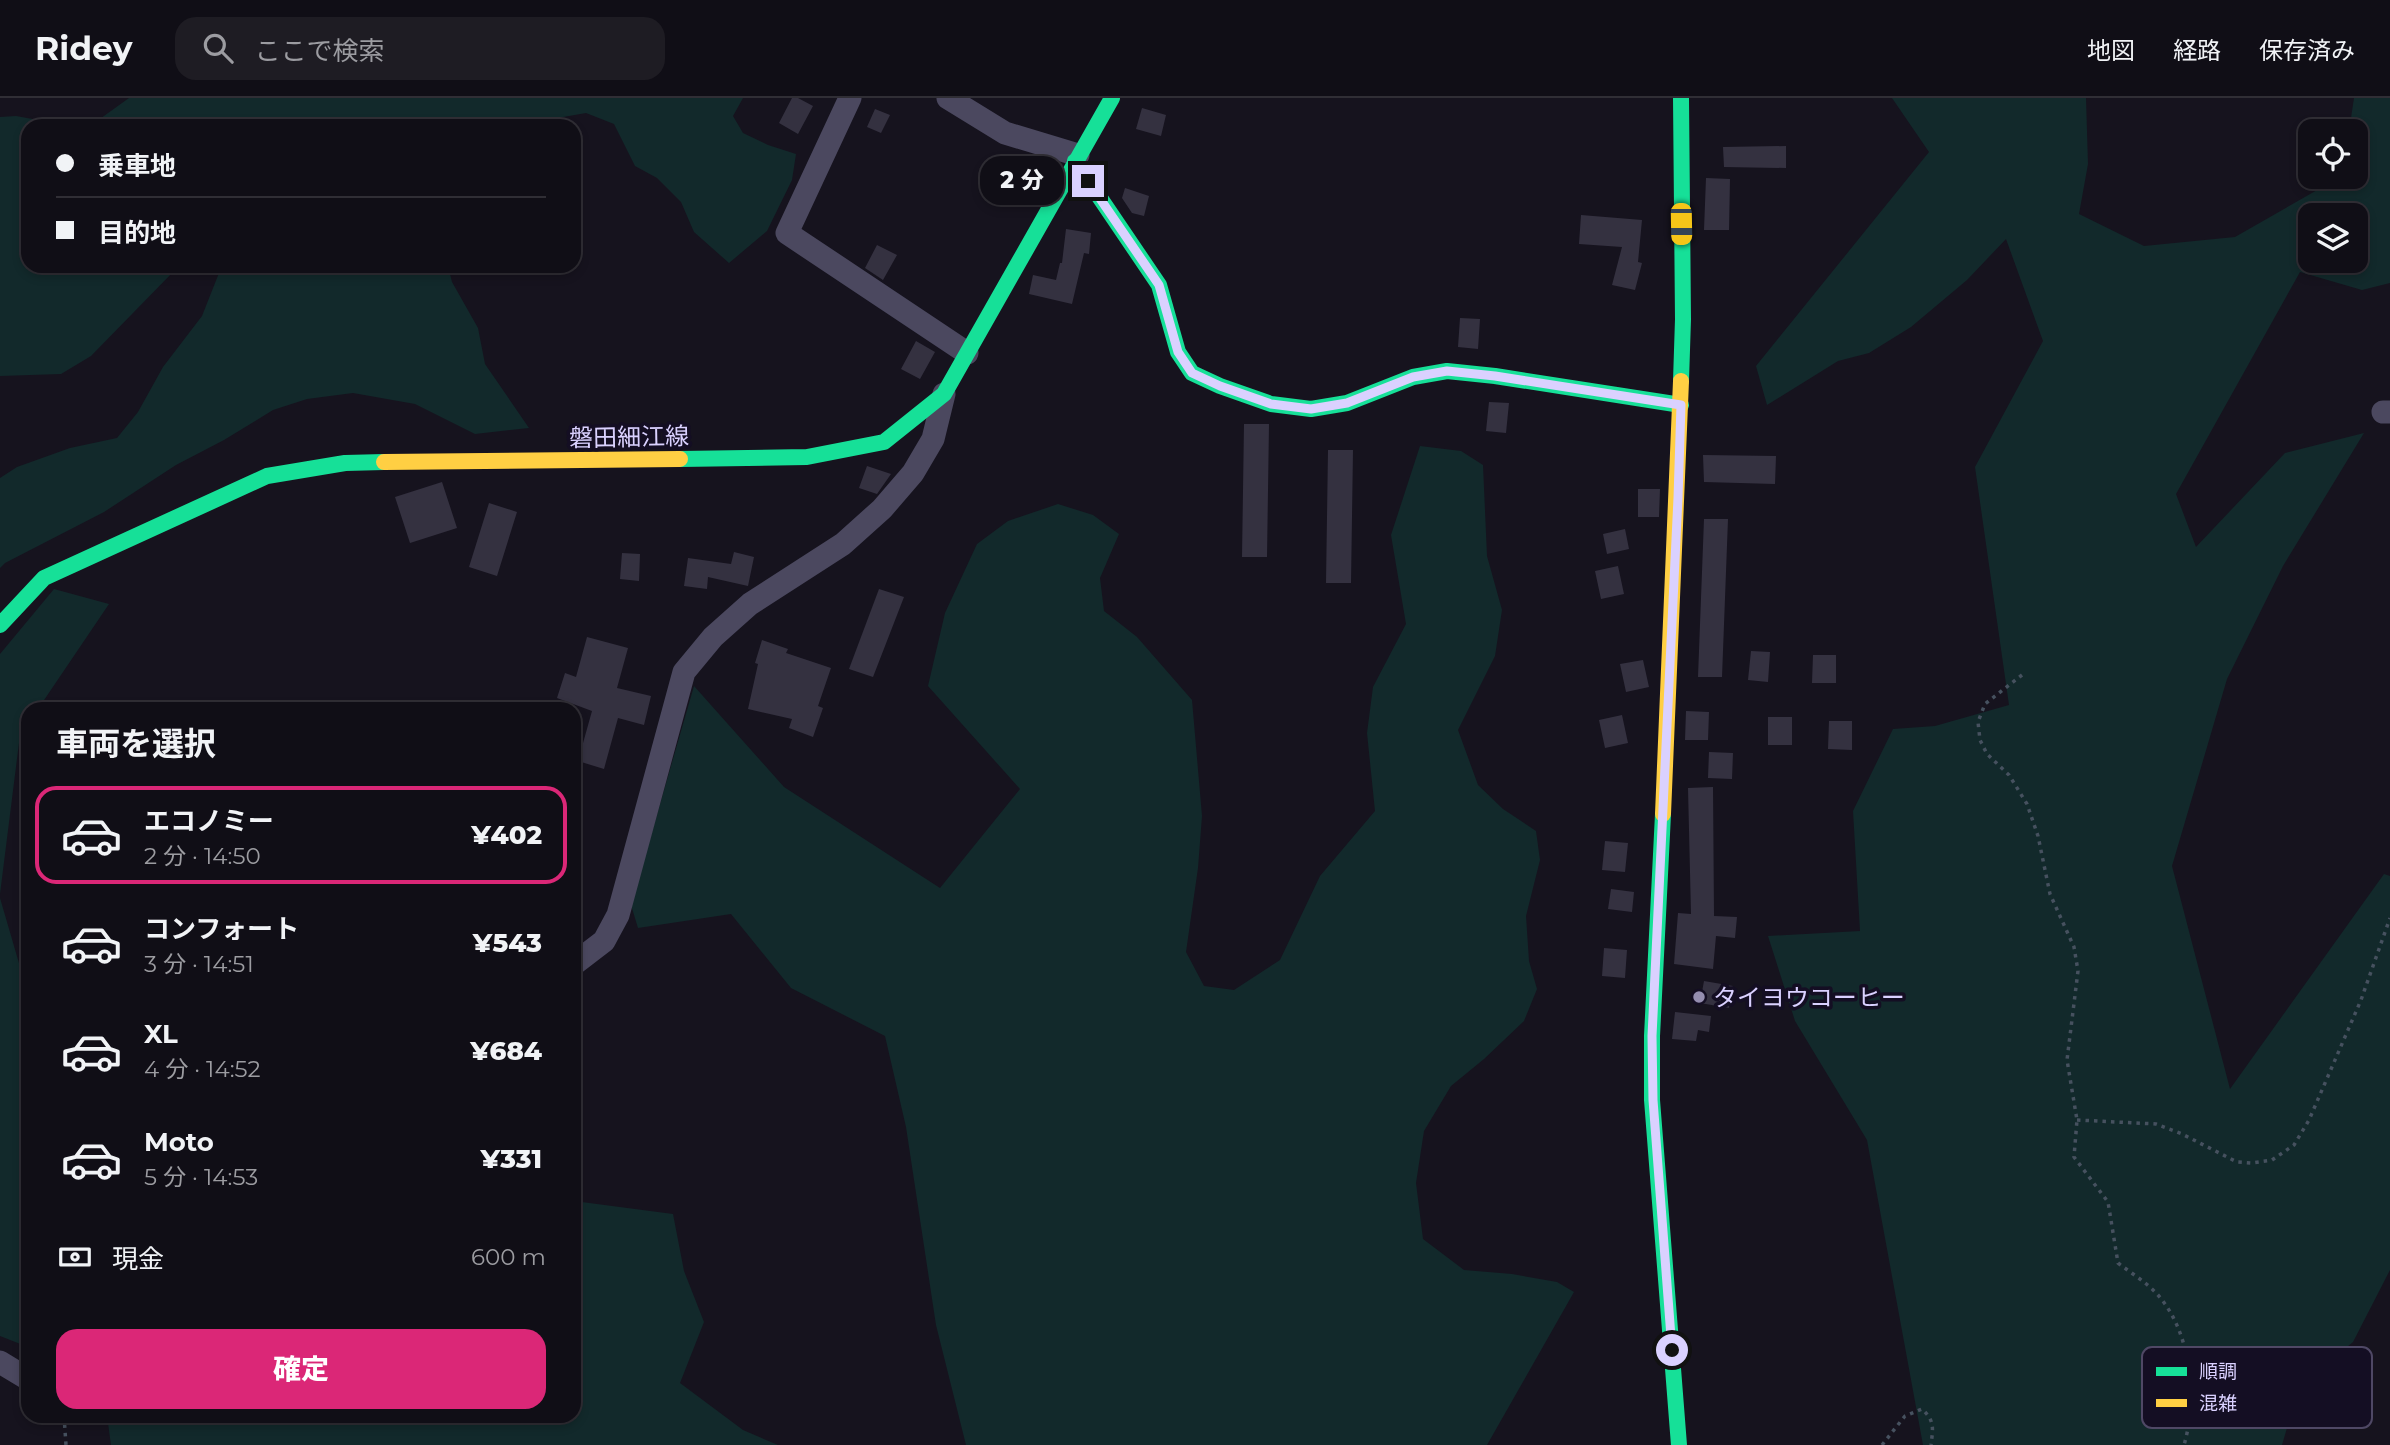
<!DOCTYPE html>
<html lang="ja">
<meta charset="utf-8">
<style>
body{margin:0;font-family:Montserrat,"Noto Sans JP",sans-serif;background:#1e1c23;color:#f1f3f6;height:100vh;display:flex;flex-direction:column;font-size:26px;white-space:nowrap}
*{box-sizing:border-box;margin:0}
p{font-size:23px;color:#9c9ca1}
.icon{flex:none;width:38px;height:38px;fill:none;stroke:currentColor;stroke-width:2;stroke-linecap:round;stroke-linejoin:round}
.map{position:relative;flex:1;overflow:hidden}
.side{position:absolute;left:21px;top:604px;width:560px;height:721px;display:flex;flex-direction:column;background:#100e16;border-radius:21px;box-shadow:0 4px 10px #0003,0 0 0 2px #302e35}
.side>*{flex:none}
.banner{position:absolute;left:21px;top:21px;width:560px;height:154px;border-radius:21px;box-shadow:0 4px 10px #0003,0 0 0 2px #302e35;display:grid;align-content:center;height:154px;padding:0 35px;background:#100e16}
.controls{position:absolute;left:2298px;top:21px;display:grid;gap:14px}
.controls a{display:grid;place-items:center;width:70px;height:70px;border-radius:14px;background:#100e16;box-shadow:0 4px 10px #0003,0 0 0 2px #302e35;font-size:35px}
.end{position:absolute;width:32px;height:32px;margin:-16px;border:9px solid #dad1ff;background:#111;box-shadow:0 0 0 4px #111}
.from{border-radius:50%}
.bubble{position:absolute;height:49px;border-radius:21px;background:#100e16;box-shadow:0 4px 10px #0003,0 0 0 2px #302e35;font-size:23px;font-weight:800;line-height:49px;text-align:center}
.car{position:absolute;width:21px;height:42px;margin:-21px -10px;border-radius:9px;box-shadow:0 0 5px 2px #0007;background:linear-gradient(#f5c518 24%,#345 0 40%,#f5c518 0 76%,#345 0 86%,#f5c518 0)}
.banner b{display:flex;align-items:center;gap:24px;height:66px;font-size:26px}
.banner b+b{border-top:2px solid #302e35}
.banner i{width:18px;height:18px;background:#f1f3f6}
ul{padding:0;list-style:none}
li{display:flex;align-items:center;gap:21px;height:98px;margin:0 14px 10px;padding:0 21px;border:4px solid transparent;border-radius:21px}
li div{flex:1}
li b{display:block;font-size:26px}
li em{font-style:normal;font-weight:800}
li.on{border-color:#db2777}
li>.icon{width:63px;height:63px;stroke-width:1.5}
h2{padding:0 35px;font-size:32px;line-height:84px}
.pay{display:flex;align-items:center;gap:18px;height:77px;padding:0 35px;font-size:26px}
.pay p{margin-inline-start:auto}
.primary-button{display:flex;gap:14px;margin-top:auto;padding:14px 35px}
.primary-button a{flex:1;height:80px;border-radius:21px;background:#db2777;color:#fff;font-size:28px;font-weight:800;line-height:80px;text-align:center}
header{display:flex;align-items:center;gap:42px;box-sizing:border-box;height:98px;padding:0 35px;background:#100e16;border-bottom:2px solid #302e35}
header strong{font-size:33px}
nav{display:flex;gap:38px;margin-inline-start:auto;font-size:24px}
.search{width:490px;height:63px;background:#1e1c23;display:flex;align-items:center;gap:18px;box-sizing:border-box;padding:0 24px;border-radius:21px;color:#9c9ca1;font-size:26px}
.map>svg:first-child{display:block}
.green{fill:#12292b;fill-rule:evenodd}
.building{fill:#343140}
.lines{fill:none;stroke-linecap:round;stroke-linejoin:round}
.path{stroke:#46515f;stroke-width:3.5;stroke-dasharray:3.5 5;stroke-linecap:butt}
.street{stroke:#4b485f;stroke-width:23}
.fast{stroke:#16e098;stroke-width:16}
.slow{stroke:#ffcf43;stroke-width:16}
.route{stroke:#dad1ff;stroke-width:9}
.poi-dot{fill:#958eb0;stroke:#140e23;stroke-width:2.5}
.labels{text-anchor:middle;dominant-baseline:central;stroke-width:7;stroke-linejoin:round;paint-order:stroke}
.street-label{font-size:24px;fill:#dad1ff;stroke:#140e23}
.poi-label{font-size:24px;fill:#dad1ff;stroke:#140e23;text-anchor:start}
.key{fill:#140e23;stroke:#4f4865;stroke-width:2}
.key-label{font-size:19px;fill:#dad1ff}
</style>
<header>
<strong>Ridey</strong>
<div class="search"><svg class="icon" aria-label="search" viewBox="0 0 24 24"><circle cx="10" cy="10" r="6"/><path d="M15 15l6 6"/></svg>ここで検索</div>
<nav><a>地図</a><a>経路</a><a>保存済み</a></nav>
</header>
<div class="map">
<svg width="2390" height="1347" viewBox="0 0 2390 1347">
<rect width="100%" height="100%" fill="#16131e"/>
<path class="green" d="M129,0H743L733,18L743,35L768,47L796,56L792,82L767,133L729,165L694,134L681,104L657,80L635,68L614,26L586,15L546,22L535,28H90Z
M1892,0H2086L2088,66L2079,116L2144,148L2235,139L2340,79H2356V33H2349L2354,0H2390V185L2362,192L2300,174L2176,396L2196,449L2285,355L2364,335L2283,468L2227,581L2172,768L2230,991L2384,776L2390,778V1172L2353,1244L2299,1289L2282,1347H1923L1867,1042L1795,923L1768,838L1860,833L1853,713L1893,631L1935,628L2009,607L1975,369L2043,243L2006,141L1967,182L1911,229L1869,255L1838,263L1767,307L1756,268L1929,54ZM2356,117V163H2310V117Z
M16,18L49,24L55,28H28V168H448L452,184L478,230L485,266L529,330L475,336L415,306L353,295L307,301L273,312L224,342L176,367L104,414L5,465L0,470V380L17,369L70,350L117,340L138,314L163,269L202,218L219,175L175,172L91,258L61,276L0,278V19Z
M1420,348L1461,353L1483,367L1487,458L1502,512L1495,558L1458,632L1478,687L1503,711L1536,733L1540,762L1526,818L1529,863L1537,891L1524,923L1484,961L1451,988L1424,1033L1416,1085L1423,1141L1464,1172L1512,1176L1557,1184L1574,1194L1487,1347H966L936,1227L906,1029L885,938L791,890L731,816L638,830L631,807L694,588L784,689L940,790L1020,691L928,588L945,515L977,446L1008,423L1058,406L1093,417L1119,436L1100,480L1104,513L1137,539L1192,602L1202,718L1198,770L1186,854L1204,888L1234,892L1280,862L1320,778L1375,713L1367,635L1373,589L1406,526L1391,437Z
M54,491L109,506L38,611H28V625L20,637L0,796V556Z
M0,800L28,896V1249L0,1238Z
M574,1103L673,1116L684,1173L704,1224L680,1285L743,1332L778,1347H111L107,1318H574Z"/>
<path class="building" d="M792,0H798L813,8L798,36L779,25Z
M1142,10L1166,17L1161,38L1136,31Z
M875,11L890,17L881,35L867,29Z
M1786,48V70L1724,69L1723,49Z
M1706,80L1730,81L1729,132H1704Z
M1125,90L1149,98L1144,118L1132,115L1122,100Z
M1581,117L1642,122L1638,164L1642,165L1635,192L1612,187L1622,149L1579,146Z
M1066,131L1091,135L1089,156L1084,155L1072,206L1029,196L1033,177L1056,182L1060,165H1062Z
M877,147L897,157L883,182L865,170Z
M1460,220L1480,221L1478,251L1458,249Z
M916,243L935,254L920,281L901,271Z
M1489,304L1509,305L1506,335L1486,333Z
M1244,326H1269L1267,459H1242Z
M1328,352H1353L1351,485H1326Z
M1703,357L1776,358L1775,386L1704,384Z
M867,368L891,376L877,396L859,390Z
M442,384L457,430L410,445L395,399Z
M1638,391H1660L1659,419H1638Z
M489,405L517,414L497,478L469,469Z
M1704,421H1728L1722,579H1698Z
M1625,431L1629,451L1607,456L1603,436Z
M734,454L754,459L748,488L708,479L707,491L684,488L688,460L731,466Z
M622,455L640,456L639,483L620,481Z
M1618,468L1624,496L1601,501L1595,473Z
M879,491L904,499L873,579L849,571Z
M587,539L628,550L617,590L651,598L644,627L618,620L604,671L578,663L592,613L557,600L565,575L576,579Z
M762,542L788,551L786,555L831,570L818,608L823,610L813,639L789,630L792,621L748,611L758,566L755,565Z
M1751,553L1770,554L1768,584L1748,582Z
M1813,557H1836V585H1812Z
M1643,562L1649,589L1626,594L1620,566Z
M1686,613L1709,614L1708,642H1685Z
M1622,617L1628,645L1605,650L1599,622Z
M1768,619H1792V647H1768Z
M1829,623H1852V652L1828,651Z
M1709,654L1733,655L1732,681L1708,680Z
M1713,689L1714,818L1737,819L1735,840L1716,838L1713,871L1674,866L1678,815L1691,816L1688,690Z
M1605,743L1628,745L1625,774L1602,772Z
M1611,791L1634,794L1632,814L1608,811Z
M1604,850L1627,852L1625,880L1602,878Z
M1704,883L1733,888L1729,910L1700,905Z
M1675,914L1711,918L1709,934L1698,932L1696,943L1672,941Z"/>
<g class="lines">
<path class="path" d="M2022,577L1985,606L1978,624L1980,642L1987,656L2009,677L2027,706L2038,738L2050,796L2074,849L2078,873L2067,962L2077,1022L2074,1059L2108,1104L2118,1165C2131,1175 2146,1184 2157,1196C2191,1233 2198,1300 2184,1347
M2077,1022L2156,1026L2182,1036L2237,1064L2251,1065L2272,1062L2294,1047L2309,1022L2361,902L2390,820
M64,1318L66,1347
M1882,1347L1905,1318L1922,1311C1935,1323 1933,1330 1931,1347"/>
<path class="street" d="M850,0L787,135L967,255
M948,0L1005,35L1078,57
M2383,314H2390
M574,866L604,843L618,817L684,574L713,539L750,506L843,446L882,411L913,375L933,341L944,296
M0,1264L28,1281"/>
<path class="fast" d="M1681,0L1683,221L1681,283
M1075,63L1159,187L1178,254L1192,275L1220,288L1271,306L1311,311L1347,305L1413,279L1447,273L1495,278L1681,307
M680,361L807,359L884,344L944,296L1112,0
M0,527L44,480L267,378L345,365L384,364
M1663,716L1652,938V1002L1679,1347"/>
<path class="slow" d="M384,364L680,361
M1663,716L1681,283"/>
</g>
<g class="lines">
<path class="route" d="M1088,83L1159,187L1178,254L1192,275L1220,288L1271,306L1311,311L1347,305L1413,279L1447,273L1495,278L1681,307L1678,400L1652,938L1653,1002L1672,1252"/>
</g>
<circle class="poi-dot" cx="1699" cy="899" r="7"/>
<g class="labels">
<g class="street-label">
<text transform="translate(629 339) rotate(-1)">磐田細江線</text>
</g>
<g class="poi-label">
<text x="1713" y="899">タイヨウコーヒー</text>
</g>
</g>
<rect x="2142" y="1249" width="230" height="81" rx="10" class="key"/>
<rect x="2156" y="1269" width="31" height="9" fill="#16e098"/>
<rect x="2156" y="1301" width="31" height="8" fill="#ffcf43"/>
<g class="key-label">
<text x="2199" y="1280">順調</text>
<text x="2199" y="1312">混雑</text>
</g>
</svg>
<div class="controls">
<a><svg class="icon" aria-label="locate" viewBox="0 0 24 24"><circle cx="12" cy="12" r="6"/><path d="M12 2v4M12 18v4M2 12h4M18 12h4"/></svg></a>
<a><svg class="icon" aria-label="layers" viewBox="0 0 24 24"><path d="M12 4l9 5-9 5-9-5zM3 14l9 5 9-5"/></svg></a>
</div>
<i class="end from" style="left:1672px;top:1252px"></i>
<i class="end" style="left:1088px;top:83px"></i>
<div class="bubble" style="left:980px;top:58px;width:84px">2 分</div>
<i class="car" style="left:1681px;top:126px;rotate:179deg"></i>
<div class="banner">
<b><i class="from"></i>乗車地</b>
<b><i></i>目的地</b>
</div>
<section class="side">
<h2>車両を選択</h2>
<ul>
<li class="on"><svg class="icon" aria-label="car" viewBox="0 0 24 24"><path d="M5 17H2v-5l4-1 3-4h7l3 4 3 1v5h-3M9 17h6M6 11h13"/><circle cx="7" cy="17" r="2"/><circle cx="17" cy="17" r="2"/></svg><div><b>エコノミー</b><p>2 分 · 14:50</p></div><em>¥402</em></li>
<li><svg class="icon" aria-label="car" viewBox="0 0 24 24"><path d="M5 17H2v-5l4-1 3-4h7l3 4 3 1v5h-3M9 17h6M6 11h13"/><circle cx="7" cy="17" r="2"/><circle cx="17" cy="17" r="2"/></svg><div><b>コンフォート</b><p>3 分 · 14:51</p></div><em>¥543</em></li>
<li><svg class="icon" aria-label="car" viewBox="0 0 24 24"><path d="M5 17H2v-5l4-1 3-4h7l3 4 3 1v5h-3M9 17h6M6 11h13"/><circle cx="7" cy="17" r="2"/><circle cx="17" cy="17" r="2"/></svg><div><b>XL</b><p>4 分 · 14:52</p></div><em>¥684</em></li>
<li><svg class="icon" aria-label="car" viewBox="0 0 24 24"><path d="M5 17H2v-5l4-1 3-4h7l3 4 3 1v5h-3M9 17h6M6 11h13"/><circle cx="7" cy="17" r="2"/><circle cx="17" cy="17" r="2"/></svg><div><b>Moto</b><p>5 分 · 14:53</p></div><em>¥331</em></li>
</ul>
<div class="pay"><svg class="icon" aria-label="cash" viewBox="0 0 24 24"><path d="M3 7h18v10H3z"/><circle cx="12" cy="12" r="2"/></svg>現金<p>600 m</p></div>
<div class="primary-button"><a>確定</a></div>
</section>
</div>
